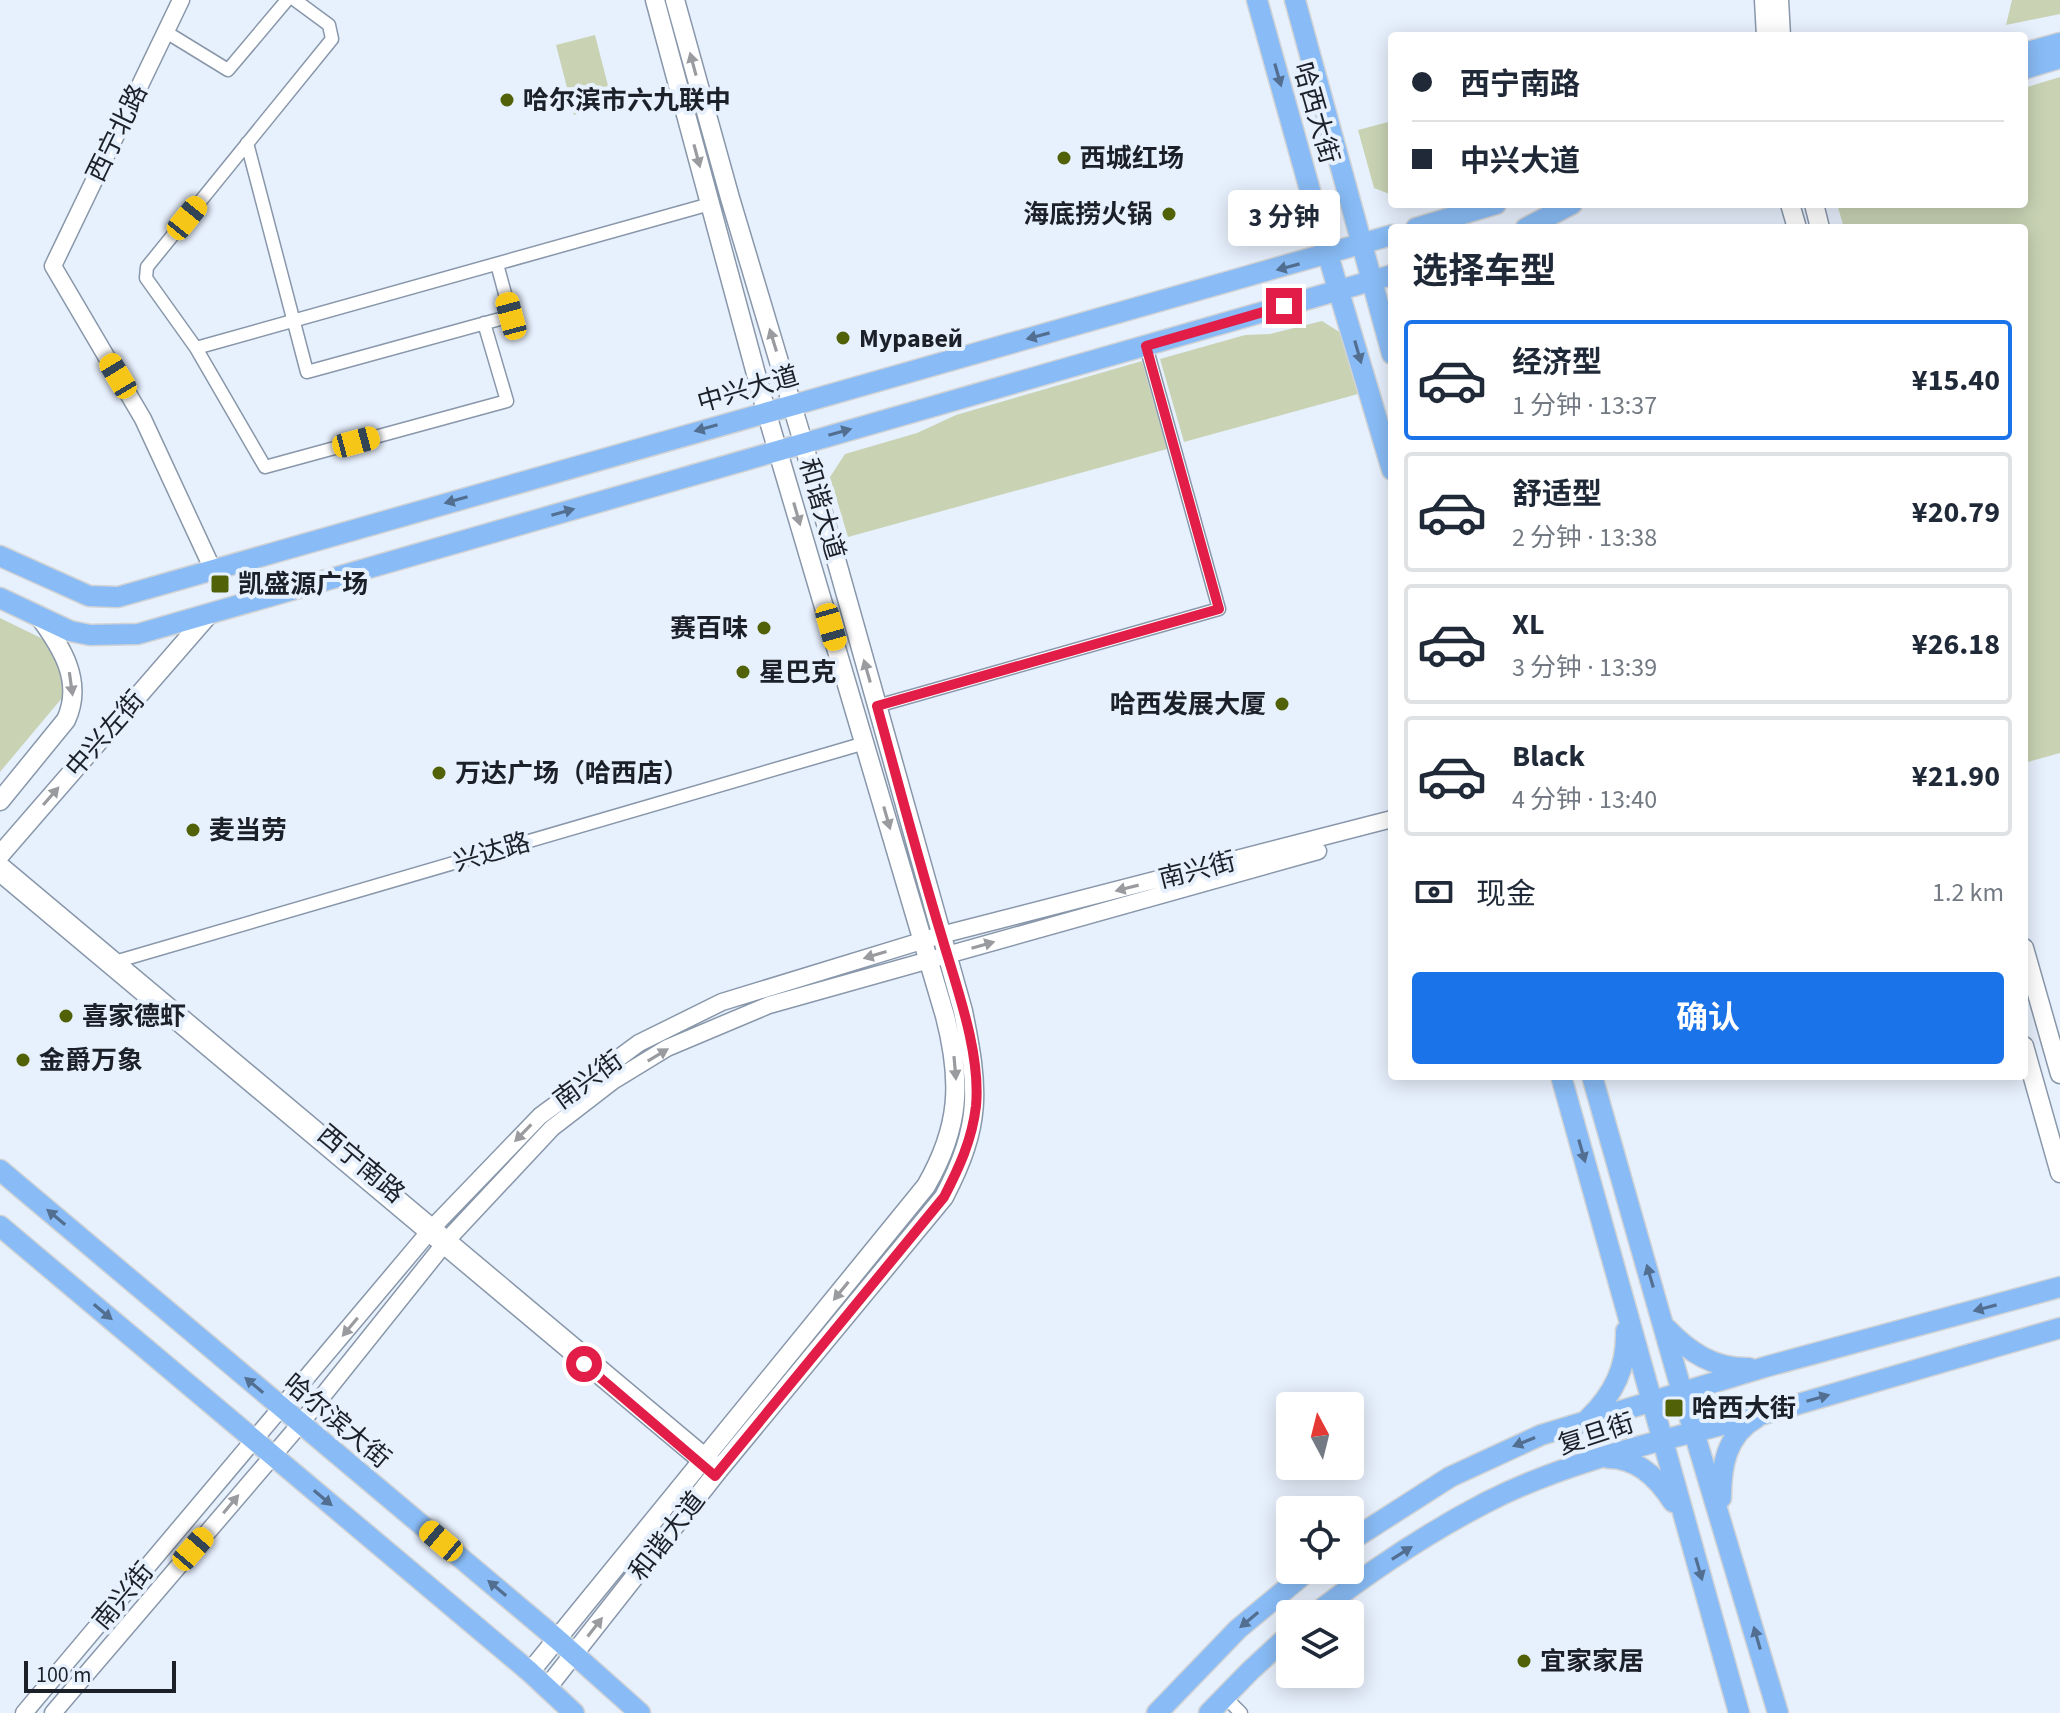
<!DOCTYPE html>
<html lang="zh">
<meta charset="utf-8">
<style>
body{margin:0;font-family:"Source Sans 3","Noto Sans SC",sans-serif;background:#f6f6f7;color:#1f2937;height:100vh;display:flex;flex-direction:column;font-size:30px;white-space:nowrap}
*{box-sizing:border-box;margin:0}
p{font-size:26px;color:#747a83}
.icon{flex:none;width:44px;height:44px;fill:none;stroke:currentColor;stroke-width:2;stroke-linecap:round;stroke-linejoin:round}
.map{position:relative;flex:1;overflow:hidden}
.details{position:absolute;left:1388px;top:224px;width:640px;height:856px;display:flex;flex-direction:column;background:#fff;border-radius:8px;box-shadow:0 4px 20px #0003}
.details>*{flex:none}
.banner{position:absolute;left:1388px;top:32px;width:640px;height:176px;border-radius:8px;box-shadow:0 4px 20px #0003;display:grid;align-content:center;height:176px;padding:0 24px;background:#fff}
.needle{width:52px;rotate:353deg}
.fabs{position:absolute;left:1276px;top:1392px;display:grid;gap:16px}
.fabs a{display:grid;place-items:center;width:88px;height:88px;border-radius:8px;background:#fff;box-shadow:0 4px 20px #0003;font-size:40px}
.scale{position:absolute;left:24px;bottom:20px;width:152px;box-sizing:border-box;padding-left:8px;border:4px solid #1c2129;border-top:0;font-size:22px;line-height:28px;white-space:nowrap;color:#1c2129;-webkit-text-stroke:6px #e7f0fd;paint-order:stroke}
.end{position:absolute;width:36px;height:36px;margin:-18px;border:10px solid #e11d48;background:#fff;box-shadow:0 0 0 4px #fff}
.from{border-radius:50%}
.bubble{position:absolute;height:56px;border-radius:8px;background:#fff;box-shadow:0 4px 20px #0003;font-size:26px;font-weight:700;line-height:56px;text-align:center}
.car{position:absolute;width:24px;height:48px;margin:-24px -12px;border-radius:10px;box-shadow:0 0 6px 2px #0007;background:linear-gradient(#f5c518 24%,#345 0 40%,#f5c518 0 76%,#345 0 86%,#f5c518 0)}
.banner b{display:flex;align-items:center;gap:28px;height:76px;font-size:30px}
.banner b+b{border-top:2px solid #e0e1e3}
.banner i{width:20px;height:20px;background:#1f2937}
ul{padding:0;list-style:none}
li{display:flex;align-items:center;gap:24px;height:120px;margin:0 16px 12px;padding:0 8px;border:4px solid #e0e1e3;border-radius:8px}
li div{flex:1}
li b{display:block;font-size:30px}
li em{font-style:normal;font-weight:700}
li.active{border-color:#1a73e8}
li>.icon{width:72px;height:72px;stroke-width:1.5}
h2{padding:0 24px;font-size:36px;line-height:96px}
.pay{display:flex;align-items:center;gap:20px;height:88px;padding:0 24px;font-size:30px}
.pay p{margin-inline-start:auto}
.action{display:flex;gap:16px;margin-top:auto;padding:16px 24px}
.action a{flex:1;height:92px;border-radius:8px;background:#1a73e8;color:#fff;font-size:32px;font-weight:700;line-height:92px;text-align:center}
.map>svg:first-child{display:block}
.green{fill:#c9d3b4}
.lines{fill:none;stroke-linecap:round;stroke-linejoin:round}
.minor-casing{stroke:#8897aa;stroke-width:15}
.tertiary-casing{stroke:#8897aa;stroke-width:19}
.secondary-casing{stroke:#8897aa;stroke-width:21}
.primary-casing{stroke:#d2d3d4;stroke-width:23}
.minor{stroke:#fff;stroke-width:12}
.tertiary{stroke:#fff;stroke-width:16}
.secondary{stroke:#fff;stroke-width:18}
.primary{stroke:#89bcf6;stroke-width:20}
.oneway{fill:#999b9f}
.oneway2{fill:#526e90}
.route{stroke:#e11d48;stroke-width:10}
.poi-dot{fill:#506108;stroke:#e7f0fd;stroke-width:3}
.labels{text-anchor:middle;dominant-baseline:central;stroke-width:8;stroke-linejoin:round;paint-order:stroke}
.poi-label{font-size:26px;font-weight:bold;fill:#1c2129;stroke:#e7f0fd;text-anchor:start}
.street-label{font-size:26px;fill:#1c2129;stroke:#e7f0fd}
</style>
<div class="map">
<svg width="2060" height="1713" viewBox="0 0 2060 1713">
<rect width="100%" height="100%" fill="#e7f0fd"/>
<path class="green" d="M2012,0H2060V14L2006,25Z
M595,35L613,105L574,115L556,45Z
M2060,77V753L2024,763V228H1844L1837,204H2024V88Z
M1392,121V195L1374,188L1358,130Z
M1322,321L1341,333L1358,394L1184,442L1160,359L1245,335L1270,334Z
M1142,361L1167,449L848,537L830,477L845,454L917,433L956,415Z
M0,618L43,639L57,652L63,681L62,698L0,772Z"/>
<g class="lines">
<g class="minor-casing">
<path id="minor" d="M295,0L329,25L332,39L147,267L146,278L196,348L710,204
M166,32L228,70L287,0
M247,143L307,372L511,316L497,264
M196,348L265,467L507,401L484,323
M877,706L1219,609L1146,346
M0,862L721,1467
M0,876L706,1468
M118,961L865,743
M1225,1697L1241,1713"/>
</g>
<g class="tertiary-casing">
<path id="tertiary" d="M181,0L53,266L143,419L213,570
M24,1713L434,1226L540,1116L639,1043L722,1002L941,935L1392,819
M53,1713L301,1423L449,1238L552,1128L613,1081L667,1048L769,1005L1318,851"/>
</g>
<g class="secondary-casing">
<path id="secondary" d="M1764,0L1766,36
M1779,0L1781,36
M1790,204L1797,228
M1814,204L1820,228
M0,801L66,720C84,681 61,646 38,615
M0,855L210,613
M2024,948L2060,1074
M2024,1046L2060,1173
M530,1672L926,1186C960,1127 962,1082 945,1016L766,411L655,0
M547,1688L721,1467L944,1197C982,1124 979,1090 963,1011L803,442L730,198L675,0"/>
</g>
<g class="primary-casing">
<path id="primary" d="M1257,0L1328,255L1392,470
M1295,0L1392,354
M2024,53L2060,43
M2024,69L2060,58
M1416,228L1496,204
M1526,228L1572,204
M0,556L89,596L118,597L1392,235
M0,598L70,631L90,635L138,634L1392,275
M1561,1076L1739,1713
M1592,1076L1682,1392L1778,1713
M0,1170L557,1639L640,1713
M0,1226L530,1672L574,1713
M1666,1328C1689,1352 1714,1369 1749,1368
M1588,1419C1614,1394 1627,1367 1626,1331
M1608,1458C1638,1458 1658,1478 1673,1502
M1721,1498C1721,1467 1726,1435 1756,1418
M1350,1541L1450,1477L1541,1435L1765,1367L2060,1287
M1315,1614C1369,1572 1427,1533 1487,1502C1573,1458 1671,1439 1764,1414C1863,1386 1961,1356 2060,1328
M1157,1713L1238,1629L1309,1570
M1209,1713L1250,1671L1290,1634"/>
</g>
<use href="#minor" class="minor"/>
<use href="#tertiary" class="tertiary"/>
<use href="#secondary" class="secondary"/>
<use href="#primary" class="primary"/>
</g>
<defs><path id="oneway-solid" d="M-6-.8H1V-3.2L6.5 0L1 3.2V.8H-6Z" transform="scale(2)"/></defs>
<g class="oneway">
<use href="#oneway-solid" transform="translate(693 64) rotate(-105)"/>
<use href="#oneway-solid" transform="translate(697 156) rotate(75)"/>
<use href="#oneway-solid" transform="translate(773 340) rotate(-107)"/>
<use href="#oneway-solid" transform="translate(797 514) rotate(74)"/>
<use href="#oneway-solid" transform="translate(867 671) rotate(-106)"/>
<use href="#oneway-solid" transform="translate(71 684) rotate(82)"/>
<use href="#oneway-solid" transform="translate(51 796) rotate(-49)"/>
<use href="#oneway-solid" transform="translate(887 818) rotate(74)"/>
<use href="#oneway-solid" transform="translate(1127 888) rotate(166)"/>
<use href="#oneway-solid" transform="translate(983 945) rotate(-16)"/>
<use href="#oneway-solid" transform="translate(875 955) rotate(163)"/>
<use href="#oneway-solid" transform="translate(658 1055) rotate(-31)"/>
<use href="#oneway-solid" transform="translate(955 1068) rotate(85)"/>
<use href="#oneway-solid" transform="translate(523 1133) rotate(134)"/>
<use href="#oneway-solid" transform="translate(841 1291) rotate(129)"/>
<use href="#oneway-solid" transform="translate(350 1327) rotate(130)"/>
<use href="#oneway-solid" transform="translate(231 1504) rotate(-50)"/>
<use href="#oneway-solid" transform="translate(595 1627) rotate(-52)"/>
</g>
<g class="oneway2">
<use href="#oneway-solid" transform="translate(1278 75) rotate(74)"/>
<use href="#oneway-solid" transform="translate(1288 267) rotate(165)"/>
<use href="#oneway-solid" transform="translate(1038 336) rotate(165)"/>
<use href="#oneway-solid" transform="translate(1358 352) rotate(74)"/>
<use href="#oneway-solid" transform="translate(706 428) rotate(164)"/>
<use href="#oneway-solid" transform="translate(840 432) rotate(-16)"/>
<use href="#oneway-solid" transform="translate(456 500) rotate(164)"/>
<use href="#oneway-solid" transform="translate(563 512) rotate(-16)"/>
<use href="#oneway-solid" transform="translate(1582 1151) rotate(74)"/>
<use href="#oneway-solid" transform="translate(56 1217) rotate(-140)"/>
<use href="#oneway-solid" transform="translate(1650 1276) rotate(-106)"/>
<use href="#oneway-solid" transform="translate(1985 1308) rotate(165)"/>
<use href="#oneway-solid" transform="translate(103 1312) rotate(40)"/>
<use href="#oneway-solid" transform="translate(254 1385) rotate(-140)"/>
<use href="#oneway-solid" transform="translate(1818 1398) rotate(-16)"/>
<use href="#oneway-solid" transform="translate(1524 1442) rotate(158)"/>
<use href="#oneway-solid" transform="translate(323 1498) rotate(40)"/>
<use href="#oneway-solid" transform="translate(1402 1553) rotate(-32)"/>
<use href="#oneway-solid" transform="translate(1699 1569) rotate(74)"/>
<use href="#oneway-solid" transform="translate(497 1588) rotate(-140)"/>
<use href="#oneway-solid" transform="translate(1249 1620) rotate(140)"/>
<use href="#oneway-solid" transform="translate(1757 1638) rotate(-106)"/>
</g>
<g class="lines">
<path class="route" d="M584,1364L715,1476L944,1197C959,1168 972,1140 976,1106C981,1052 956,986 941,934C918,859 898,782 877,706L1219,609L1146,346L1284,306"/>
</g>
<g class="poi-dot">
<circle cx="507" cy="100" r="8"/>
<circle cx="1064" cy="158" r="8"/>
<circle cx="1169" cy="214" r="8"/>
<circle cx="843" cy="338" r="8"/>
<rect x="210" y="574" width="20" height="20" rx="4"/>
<circle cx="764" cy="628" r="8"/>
<circle cx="743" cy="672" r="8"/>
<circle cx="1282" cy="704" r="8"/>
<circle cx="439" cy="773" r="8"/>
<circle cx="193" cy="830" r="8"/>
<circle cx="66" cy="1016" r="8"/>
<circle cx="23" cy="1060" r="8"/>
<rect x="1664" y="1398" width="20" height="20" rx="4"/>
<circle cx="1524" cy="1661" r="8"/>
</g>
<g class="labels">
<g class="poi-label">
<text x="523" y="100">哈尔滨市六九联中</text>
<text x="1080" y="158">西城红场</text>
<text x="1153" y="214" text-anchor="end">海底捞火锅</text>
<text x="859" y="338">Муравей</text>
<text x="238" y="584">凯盛源广场</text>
<text x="748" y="628" text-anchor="end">赛百味</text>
<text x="759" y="672">星巴克</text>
<text x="1266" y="704" text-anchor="end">哈西发展大厦</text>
<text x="455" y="773">万达广场（哈西店）</text>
<text x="209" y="830">麦当劳</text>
<text x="82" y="1016">喜家德虾</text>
<text x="39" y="1060">金爵万象</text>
<text x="1692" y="1408">哈西大街</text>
<text x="1540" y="1661">宜家家居</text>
</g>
<g class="street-label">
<text transform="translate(1316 113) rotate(74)">哈西大街</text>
<text transform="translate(117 133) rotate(-64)">西宁北路</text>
<text transform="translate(748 389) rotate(-16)">中兴大道</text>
<text transform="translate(822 509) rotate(74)">和谐大道</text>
<text transform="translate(105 734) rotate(-49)">中兴左街</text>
<text transform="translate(492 852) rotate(-16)">兴达路</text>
<text transform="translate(1197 870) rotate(-14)">南兴街</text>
<text transform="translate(588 1080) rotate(-36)">南兴街</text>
<text transform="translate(361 1164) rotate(40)">西宁南路</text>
<text transform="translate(337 1421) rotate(40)">哈尔滨大街</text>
<text transform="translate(1596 1434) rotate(-18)">复旦街</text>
<text transform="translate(667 1536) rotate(-52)">和谐大道</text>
<text transform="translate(123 1596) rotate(-50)">南兴街</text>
</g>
</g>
</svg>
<div class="fabs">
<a><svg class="needle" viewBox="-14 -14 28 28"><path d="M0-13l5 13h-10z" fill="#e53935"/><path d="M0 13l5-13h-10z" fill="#747a83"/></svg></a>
<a><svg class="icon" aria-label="locate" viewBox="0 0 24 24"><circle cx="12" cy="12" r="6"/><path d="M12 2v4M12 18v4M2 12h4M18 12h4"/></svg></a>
<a><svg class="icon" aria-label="layers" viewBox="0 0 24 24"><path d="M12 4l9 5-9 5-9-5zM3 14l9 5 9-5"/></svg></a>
</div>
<div class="scale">100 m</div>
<i class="end from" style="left:584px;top:1364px"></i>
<i class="end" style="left:1284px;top:306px"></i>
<div class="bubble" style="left:1228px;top:190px;width:112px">3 分钟</div>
<i class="car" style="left:187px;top:218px;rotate:39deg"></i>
<i class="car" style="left:511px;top:316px;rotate:345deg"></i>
<i class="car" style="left:118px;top:376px;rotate:329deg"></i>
<i class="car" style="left:356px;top:442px;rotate:75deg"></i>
<i class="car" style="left:831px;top:627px;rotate:164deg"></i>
<i class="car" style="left:441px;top:1541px;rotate:310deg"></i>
<i class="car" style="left:193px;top:1549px;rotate:41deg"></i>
<div class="banner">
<b><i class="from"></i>西宁南路</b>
<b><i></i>中兴大道</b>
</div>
<section class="details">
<h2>选择车型</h2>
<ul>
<li class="active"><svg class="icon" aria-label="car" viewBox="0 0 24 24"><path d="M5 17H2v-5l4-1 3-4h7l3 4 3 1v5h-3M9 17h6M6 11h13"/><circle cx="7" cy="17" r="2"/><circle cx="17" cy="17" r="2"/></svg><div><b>经济型</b><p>1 分钟 · 13:37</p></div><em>¥15.40</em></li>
<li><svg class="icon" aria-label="car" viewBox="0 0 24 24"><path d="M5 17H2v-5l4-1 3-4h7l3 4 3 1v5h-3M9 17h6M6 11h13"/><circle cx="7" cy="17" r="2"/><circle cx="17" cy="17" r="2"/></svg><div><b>舒适型</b><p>2 分钟 · 13:38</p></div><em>¥20.79</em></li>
<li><svg class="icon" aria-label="car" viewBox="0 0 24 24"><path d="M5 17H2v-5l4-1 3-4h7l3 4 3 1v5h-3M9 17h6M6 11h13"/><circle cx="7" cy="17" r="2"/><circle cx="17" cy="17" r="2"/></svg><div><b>XL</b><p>3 分钟 · 13:39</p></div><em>¥26.18</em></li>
<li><svg class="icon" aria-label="car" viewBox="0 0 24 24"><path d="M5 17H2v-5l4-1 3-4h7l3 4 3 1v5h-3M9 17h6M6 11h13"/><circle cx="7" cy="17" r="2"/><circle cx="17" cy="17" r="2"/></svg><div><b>Black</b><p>4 分钟 · 13:40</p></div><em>¥21.90</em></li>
</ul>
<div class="pay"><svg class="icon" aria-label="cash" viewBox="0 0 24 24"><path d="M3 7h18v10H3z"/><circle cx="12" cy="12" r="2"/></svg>现金<p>1.2 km</p></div>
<div class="action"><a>确认</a></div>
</section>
</div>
